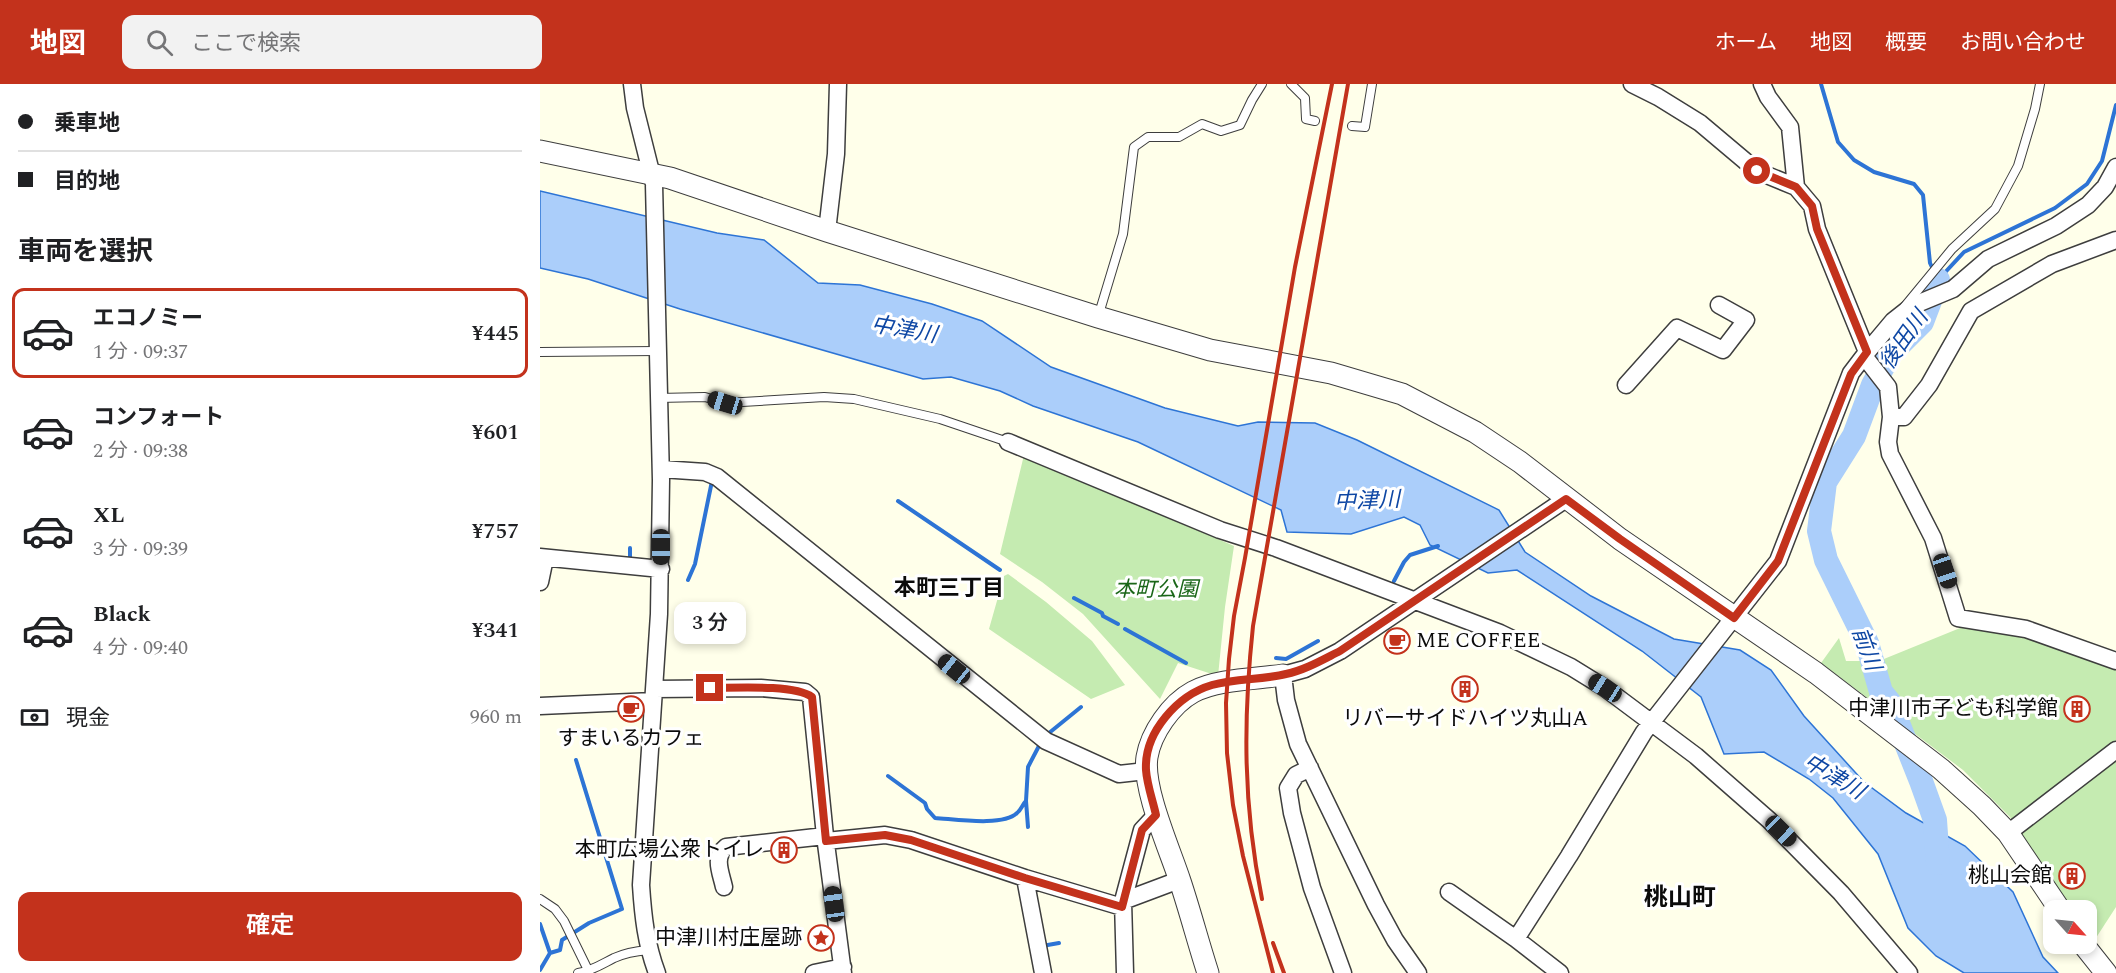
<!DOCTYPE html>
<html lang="ja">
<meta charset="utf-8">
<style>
body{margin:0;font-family:Spectral,"Noto Sans JP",serif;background:#f2f2f2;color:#202124;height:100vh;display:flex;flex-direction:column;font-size:22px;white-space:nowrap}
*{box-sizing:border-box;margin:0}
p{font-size:20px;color:#757577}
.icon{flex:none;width:33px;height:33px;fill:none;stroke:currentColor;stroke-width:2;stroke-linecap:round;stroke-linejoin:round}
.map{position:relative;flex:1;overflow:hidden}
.details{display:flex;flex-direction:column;background:#fff;width:540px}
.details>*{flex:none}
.banner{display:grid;align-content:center;height:132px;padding:0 18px;background:#fff}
.needle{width:39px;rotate:117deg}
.tools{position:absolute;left:1503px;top:816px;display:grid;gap:12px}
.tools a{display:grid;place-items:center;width:54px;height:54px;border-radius:12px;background:#fff;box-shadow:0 3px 9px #0003;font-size:30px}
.end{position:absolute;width:27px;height:27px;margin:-14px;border:8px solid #c3321c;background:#fff;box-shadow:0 0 0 3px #fff}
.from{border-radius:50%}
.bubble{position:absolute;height:42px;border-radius:12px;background:#fff;box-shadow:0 3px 9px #0003;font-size:20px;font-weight:600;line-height:42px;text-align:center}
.car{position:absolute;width:18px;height:36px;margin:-18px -9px;border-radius:8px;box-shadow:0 0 4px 2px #0007;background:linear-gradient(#222 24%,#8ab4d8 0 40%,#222 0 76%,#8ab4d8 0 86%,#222 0)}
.banner b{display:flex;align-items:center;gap:21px;height:57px;font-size:22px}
.banner b+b{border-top:2px solid #e0e0e0}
.banner i{width:15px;height:15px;background:#202124}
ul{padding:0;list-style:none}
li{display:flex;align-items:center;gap:18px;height:90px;margin:0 12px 9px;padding:0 6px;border:3px solid transparent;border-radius:12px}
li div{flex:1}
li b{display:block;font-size:22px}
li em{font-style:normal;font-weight:600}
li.selected{border-color:#c3321c}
li>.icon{width:54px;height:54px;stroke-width:1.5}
h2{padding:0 18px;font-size:27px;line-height:72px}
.pay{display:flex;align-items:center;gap:15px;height:66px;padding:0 18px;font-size:22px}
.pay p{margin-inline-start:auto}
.button{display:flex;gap:12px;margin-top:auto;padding:12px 18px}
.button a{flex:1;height:69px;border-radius:12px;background:#c3321c;color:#fff;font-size:24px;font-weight:600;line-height:69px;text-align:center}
header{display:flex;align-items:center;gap:36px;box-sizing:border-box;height:84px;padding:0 30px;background:#c3321c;color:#fff}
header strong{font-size:28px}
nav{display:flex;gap:33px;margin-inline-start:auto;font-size:21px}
.search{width:420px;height:54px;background:#f2f2f2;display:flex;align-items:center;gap:15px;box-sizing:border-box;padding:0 21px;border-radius:12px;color:#757577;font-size:22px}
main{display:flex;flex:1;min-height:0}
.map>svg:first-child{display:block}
.green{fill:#c5ebb1}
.water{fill:#abcefa;stroke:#2d74d5;stroke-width:1.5}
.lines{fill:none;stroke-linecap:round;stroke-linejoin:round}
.stream{stroke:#2d74d5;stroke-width:4}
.river{stroke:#abcefa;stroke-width:24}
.service-casing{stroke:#3e3e3e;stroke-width:10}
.minor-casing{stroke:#3e3e3e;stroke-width:19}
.tertiary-casing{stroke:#3e3e3e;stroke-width:23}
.service{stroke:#fff;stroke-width:8}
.minor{stroke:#fff;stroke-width:16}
.tertiary{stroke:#fff;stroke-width:21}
.rail{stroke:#c3321c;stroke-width:4}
.route{stroke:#c3321c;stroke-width:8}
.labels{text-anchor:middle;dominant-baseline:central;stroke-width:6;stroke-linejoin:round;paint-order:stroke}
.park-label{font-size:21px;font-style:italic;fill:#1a6618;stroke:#fff}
.poi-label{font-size:21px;fill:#0b0b0b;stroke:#fff;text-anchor:end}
.water-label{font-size:22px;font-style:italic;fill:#0e47a4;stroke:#fff}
.neighbourhood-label{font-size:22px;font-weight:bold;fill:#0b0b0b;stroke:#fff}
.quarter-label{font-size:24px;font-weight:bold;fill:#0b0b0b;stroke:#fff}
</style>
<header>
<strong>地図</strong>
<div class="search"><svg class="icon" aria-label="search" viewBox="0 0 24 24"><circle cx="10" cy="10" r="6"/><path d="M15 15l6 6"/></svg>ここで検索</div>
<nav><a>ホーム</a><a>地図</a><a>概要</a><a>お問い合わせ</a></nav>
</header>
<main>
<section class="details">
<div class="banner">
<b><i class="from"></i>乗車地</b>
<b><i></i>目的地</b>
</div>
<h2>車両を選択</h2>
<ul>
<li class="selected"><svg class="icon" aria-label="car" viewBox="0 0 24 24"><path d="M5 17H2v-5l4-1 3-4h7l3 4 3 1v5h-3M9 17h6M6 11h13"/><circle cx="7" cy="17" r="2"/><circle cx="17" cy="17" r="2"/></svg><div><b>エコノミー</b><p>1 分 · 09:37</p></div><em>¥445</em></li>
<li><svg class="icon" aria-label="car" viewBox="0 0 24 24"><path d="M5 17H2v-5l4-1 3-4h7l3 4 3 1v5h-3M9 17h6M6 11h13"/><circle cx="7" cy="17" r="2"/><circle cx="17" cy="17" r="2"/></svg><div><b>コンフォート</b><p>2 分 · 09:38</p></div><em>¥601</em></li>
<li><svg class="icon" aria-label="car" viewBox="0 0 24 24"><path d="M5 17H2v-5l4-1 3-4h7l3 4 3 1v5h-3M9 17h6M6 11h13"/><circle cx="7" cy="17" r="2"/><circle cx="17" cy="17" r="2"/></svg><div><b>XL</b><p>3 分 · 09:39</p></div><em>¥757</em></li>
<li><svg class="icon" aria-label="car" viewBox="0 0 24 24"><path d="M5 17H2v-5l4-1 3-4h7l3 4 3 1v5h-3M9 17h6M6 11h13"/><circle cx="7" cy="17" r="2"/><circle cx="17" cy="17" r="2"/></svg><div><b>Black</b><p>4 分 · 09:40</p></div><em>¥341</em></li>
</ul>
<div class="pay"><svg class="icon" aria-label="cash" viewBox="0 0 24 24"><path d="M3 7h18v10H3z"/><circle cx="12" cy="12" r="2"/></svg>現金<p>960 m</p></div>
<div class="button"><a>確定</a></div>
</section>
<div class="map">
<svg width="1576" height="889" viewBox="0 0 1576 889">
<rect width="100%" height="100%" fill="#ffffea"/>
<path class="green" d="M484,371L694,462L685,523L678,592L638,579L620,615L543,530L502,498L460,470Z
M468,490L506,518L552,557L585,601L551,615L449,545L464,492Z
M1425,542L1483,551L1576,580V823L1552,860L1547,852L1546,826H1530L1470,733L1423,686L1281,579L1299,554L1306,577H1339Z"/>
<path class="water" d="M0,107L177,149L224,156L278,199L320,201L392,220L442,237L511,283L625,324L698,342L718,338L775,339L817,356L959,426L985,468L1051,512L1134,555L1200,566L1231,586L1264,632L1324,698L1366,729L1425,762L1473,808L1503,873L1518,889H1424L1396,872L1368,844L1338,770L1293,714L1269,695L1224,668L1184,670L1161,613L1102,567L977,486L948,489L890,461L880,441L864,433L811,450L747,448L741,426L598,358L493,322L460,307L411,293L383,295L140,225L48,195L0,184Z"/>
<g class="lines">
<path class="stream" d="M1281,0L1298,58L1314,76L1334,88L1374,100L1383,111L1390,179L1398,196L1424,168L1515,124L1547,100L1562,77L1576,21
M358,417L460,486
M90,476V464
M148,496L155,480L172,397
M854,497L864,478L870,471L898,462
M534,514L562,529L563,532L578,540
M585,545L646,579
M736,574L746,575L778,557
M509,649L541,623
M348,692L385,719L387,725L395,734C414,735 463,743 477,729C481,726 482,721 486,717
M488,743L486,717L488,683L501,658
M0,840L10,869L20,866L22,856L49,839L82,825L36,676
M502,862L519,859
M0,886L10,869"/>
<path class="river" d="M1398,196L1382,238L1350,270L1333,301L1314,352L1285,398L1279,447L1286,476L1327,559L1341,608L1350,619L1381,697L1395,736L1398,779"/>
<g class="service-casing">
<path id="service" d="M751,0L765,14L766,35L775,37
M812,42L825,43L832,0
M1365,222L1412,165L1455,125L1478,82L1495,25L1500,0
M558,233L583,150L594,63L608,53H639L662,40L681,47L700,41L712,16L722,0
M0,268L118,267
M118,314L165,313L185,319L284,313L314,315L400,335L468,358
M0,815L15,825L24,837L49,888
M38,889C52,887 62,880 74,874C85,869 97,867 108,866"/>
</g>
<g class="minor-casing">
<path id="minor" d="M92,0L95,24L114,100L121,396L119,530L101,801C103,832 106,860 117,889
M1092,0L1118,13L1160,39L1217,87L1256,103
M1222,0L1228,13L1250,43L1256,103L1272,122L1277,145L1327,268
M287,147L296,70L298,0
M1324,272L1348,303L1351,333H1364L1389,301L1431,227L1512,180L1576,156
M1086,301L1137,244L1183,266L1206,236L1179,221
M1351,333L1348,358L1350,370L1393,454L1418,534L1486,545L1576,577
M468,358L680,446L736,464L960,549L1031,583L1065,604L1156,672L1229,736L1301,809L1369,889
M121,385L165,388L177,393L506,657L579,690L606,687
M0,473L121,485
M0,498L5,474
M114,605L221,604L265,608L271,613L285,752L303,889
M0,622L113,617
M770,684L756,691L748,704L752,729L772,804L803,889
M1468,749L1576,666
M286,757L345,751L371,756L485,794L582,823
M485,794L503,889
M184,803C181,789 173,773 186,763L285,752
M909,808L976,855
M583,817L639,796
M274,889L303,883
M585,889L583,817L602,746L616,731
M878,889L855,856L836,821L758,660L746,616L743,591L765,585L800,567L1026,415
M1020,889L976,855L1029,772L1104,648L1238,477L1311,289L1327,268L1353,237L1372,222L1413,205L1448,175L1516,142L1548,121L1565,103L1576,83"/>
</g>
<g class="tertiary-casing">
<path id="tertiary" d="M0,67L130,94L287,147L558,233L670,266L791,289L862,310L935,348L980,378L1080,455L1276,589L1401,685L1442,722L1468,749L1520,826
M1543,860L1566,889
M668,889C658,858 650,827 640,797C630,766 602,704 607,673C611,649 631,620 653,608C677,595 717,595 743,591"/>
</g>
<use href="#service" class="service"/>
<use href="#minor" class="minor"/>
<use href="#tertiary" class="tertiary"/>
<path class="rail" d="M722,815C703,722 703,636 713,542L808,0
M733,859L744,889
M733,889L703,772L693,721L687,669L686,619L689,575L694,532L705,474L755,183L792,0"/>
</g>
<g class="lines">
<path class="route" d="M170,604C193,604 254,600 272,613L286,757L345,751L371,756L485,794L582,823L602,746L616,731C613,717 607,701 606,686C604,648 638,611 672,601C696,594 722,596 746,590C765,586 782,576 800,567L1026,415L1080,455L1194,534L1238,477L1311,290L1327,268L1277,145L1272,122L1256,103L1217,87"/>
</g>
<defs>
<g id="cafe-ring" transform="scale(1.35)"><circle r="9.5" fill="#fff" stroke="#c3321c" stroke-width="1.5"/><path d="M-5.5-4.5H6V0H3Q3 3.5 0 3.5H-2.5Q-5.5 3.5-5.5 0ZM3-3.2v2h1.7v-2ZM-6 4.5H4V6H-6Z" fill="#c3321c"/></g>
<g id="building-ring" transform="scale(1.35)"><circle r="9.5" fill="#fff" stroke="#c3321c" stroke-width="1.5"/><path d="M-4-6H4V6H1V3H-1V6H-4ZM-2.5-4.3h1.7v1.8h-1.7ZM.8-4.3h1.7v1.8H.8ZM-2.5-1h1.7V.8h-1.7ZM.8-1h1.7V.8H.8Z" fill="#c3321c"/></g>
<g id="sight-ring" transform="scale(1.35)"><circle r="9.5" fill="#fff" stroke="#c3321c" stroke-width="1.5"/><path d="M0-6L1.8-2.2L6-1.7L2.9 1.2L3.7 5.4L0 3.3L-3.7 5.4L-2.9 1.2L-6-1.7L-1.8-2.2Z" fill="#c3321c"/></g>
</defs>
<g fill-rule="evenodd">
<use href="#cafe-ring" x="857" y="557"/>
<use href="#building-ring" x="925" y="605"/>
<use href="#cafe-ring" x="91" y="625"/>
<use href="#building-ring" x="1537" y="625"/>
<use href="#building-ring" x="244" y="766"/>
<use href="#building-ring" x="1532" y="792"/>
<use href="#sight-ring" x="281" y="854"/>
</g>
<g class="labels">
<g class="park-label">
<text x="616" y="506">本町公園</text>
</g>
<g class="poi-label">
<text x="876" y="557" text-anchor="start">ME COFFEE</text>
<text x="1518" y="625">中津川市子ども科学館</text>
<text x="925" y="635" text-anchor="middle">リバーサイドハイツ丸山A</text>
<text x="91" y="655" text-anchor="middle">すまいるカフェ</text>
<text x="224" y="766">本町広場公衆トイレ</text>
<text x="1512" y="792">桃山会館</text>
<text x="262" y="854">中津川村庄屋跡</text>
</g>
<g class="water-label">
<text transform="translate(364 246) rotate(10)">中津川</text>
<text transform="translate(1364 256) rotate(-55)">後田川</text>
<text transform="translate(827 417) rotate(-2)">中津川</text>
<text transform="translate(1326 565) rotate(70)">前川</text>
<text transform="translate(1294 693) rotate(31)">中津川</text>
</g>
<g class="neighbourhood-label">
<text x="409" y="504">本町三丁目</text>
</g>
<g class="quarter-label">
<text x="1140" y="814">桃山町</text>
</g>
</g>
</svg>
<div class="tools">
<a><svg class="needle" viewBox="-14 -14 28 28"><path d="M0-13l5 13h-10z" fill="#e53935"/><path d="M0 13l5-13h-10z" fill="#757577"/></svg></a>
</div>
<i class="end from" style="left:1217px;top:87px"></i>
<i class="end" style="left:170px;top:604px"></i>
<div class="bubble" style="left:134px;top:518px;width:72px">3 分</div>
<i class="car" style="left:185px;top:319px;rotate:287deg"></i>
<i class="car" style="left:121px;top:463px;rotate:180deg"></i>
<i class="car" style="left:1405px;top:487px;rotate:161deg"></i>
<i class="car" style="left:414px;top:585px;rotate:309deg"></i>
<i class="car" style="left:1065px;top:604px;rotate:302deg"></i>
<i class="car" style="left:1241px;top:747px;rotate:134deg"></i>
<i class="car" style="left:294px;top:820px;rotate:352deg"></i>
</div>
</main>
